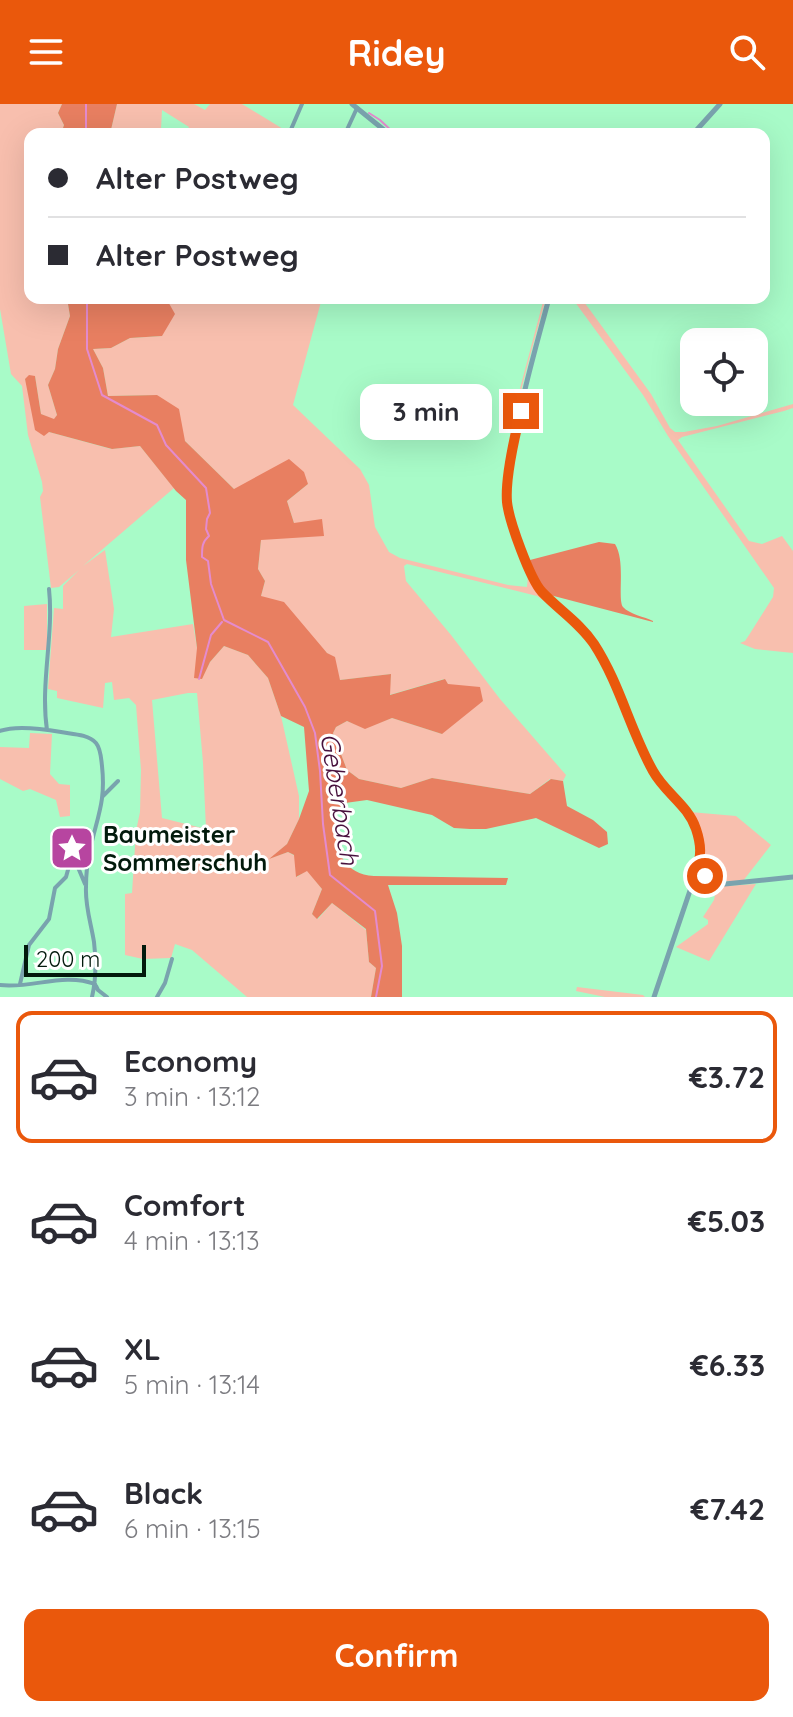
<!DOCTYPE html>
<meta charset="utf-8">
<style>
body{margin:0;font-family:Quicksand,sans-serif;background:#f7f7f7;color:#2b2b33;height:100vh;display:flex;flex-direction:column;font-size:30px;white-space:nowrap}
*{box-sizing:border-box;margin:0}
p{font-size:26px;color:#7c7c81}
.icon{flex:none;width:44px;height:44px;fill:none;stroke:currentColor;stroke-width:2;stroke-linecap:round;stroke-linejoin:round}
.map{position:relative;height:893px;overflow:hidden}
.side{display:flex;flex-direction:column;background:#fff;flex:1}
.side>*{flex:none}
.guide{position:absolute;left:24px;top:24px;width:746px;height:176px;border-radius:16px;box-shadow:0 8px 32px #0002;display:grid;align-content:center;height:176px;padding:0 24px;background:#fff}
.fabs{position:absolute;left:680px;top:224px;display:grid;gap:16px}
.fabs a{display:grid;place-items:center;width:88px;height:88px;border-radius:16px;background:#fff;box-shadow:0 8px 32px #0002;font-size:40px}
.scale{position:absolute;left:24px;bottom:20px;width:122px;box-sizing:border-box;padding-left:8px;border:4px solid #021a0c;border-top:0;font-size:22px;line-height:28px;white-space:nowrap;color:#021a0c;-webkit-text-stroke:6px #fff;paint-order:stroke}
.end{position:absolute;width:36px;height:36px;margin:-18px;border:10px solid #ea580c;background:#fff;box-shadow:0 0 0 4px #fff}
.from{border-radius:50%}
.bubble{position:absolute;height:56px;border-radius:16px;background:#fff;box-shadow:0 8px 32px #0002;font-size:26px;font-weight:700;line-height:56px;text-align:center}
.guide b{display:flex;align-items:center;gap:28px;height:76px;font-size:30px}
.guide b+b{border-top:2px solid #e1e1e2}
.guide i{width:20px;height:20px;background:#2b2b33}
ul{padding:14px 0 0;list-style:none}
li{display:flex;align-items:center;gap:24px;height:132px;margin:0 16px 12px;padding:0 8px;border:4px solid transparent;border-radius:16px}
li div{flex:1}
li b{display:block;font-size:30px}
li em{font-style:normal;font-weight:700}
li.selected{border-color:#ea580c}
li>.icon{width:72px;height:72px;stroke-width:1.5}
.action{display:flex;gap:16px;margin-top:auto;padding:16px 24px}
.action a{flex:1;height:92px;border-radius:16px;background:#ea580c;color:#fff;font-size:32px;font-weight:700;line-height:92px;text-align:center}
header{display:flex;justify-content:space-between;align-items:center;height:104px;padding:0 24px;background:#ea580c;color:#fff;font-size:36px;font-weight:700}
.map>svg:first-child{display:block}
.green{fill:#f8bfae;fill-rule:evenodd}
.forest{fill:#e87f61}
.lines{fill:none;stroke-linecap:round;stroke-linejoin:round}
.stream{stroke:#e48bce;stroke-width:2}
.minor{stroke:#79a3ae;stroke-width:4}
.tertiary{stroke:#79a3ae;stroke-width:5}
.route{stroke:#ea580c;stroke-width:10}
.labels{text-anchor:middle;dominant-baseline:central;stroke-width:6;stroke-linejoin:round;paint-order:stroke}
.poi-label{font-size:24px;font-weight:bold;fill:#021a0c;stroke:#fff;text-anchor:start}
.water-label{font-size:26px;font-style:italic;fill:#48113d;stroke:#fff}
</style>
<header><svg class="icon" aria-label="menu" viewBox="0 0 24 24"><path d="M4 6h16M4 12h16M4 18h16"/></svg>Ridey<svg class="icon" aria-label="search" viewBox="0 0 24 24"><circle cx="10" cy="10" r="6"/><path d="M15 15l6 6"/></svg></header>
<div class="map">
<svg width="793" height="893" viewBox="0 0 793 893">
<rect width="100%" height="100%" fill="#a8fbc8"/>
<path class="green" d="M0,0H62L58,9L64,21L61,30H30V194H67L70,212L58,245L55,265L48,281L57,311L54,316L41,310L35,272L25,275L49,328L111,345L140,342L174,384L83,462L105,446L114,505L111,533L193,520L202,574L210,558L224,542L248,551L268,574L281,612L299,692V715L287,740L271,754L288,748L295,752L297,773L307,766L322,785L312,810L318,815L332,799L366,826L369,858L376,864L371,893H247L192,846L175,840L171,854L143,855L125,851V790L132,789L136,727L140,708L141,666L136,601L129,594L114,596L112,578L105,579L103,604L57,594V587L48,585L54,504L63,505V482L79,466L59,483L51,484L40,393L43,387L42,378L28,331L22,282L11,270L0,205ZM188,589H197L203,659L206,725L162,714L152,596Z
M117,0H194L205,6L210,0H242L288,28L287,30H185L189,23L162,6L161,25L168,30H110Z
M166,194H322L293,301L360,365L369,381L375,423L389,448L400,454L508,481L527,483L528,472L534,483L547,499L537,492L407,460L404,462L406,477L451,531L500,595L566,671L563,677L550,675L530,690L432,674L401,684L359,675L347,666L333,629L336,623L347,617L365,624L392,614L442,630L448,580L444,575L389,591L391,570L340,576L327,549L261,492L265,477L258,465L261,436L294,419L287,397L308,380L234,385L185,337L157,291L108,292L103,264L93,245L111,244L130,234L162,232L168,196Z
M544,194H546C528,262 504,332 507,403H504L503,387L513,311Z
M572,194H581L590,206L651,290L670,324L675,328H684L717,322L793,300V304L784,307L682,333L678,336L749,437L762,440L782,432L793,447V549L755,545L740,539L745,537L749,531L773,493L774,484L668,332L643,291Z
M47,500V546H24V502Z
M30,629L52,630L50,670L59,680L70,681V712L60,713L56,696L30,685L23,687L0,675V643L29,644Z
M690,708L736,712L771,741L743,777C730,777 707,780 702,764C700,758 704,751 703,745C701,732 696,719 690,708Z
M756,780L709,857L676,843L708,820V816L703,813L714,796L717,781L725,782Z
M577,883L643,891L645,893H605L576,887Z"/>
<path class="forest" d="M62,0H117L110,30H61L64,21L58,9Z
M67,194H166L175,210L162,232L130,234L111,244L93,245L103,264L108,292L157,291L179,305L185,337L234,385L289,355L304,368L308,380L287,397L294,419L322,415L324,432L261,436L258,465L265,477L261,492L284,498L327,549L335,553L340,576L391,570L390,591L445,575L448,580L480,583L483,597L442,630L392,614L365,625L347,617L336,623L333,629L347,666L359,675L401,684L432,674L530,690L551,675L563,677L567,702L593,716L607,728L608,740L599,744L536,714L486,725H470L454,724L432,711L367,696L345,699L336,707C332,737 339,770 374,772L508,774L506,781H388L397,809L402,842V893H371L376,864L369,858L366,825L332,799L317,815L312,810L322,785L307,767L296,773L294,751L288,748L269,755L287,740L299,715L309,687L304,623L281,612L268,574L248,551L224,542L210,558L202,575L194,574L197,544L186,456V396L176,387L140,342L112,345L49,328L44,332L35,326L25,275L29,271L35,272L41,310L54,315L57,311L48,281L55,265L58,245L70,212Z
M599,438L615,440C626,457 617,495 623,503C629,510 645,513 653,517V518L550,491C539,481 535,470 530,456Z"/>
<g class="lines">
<path class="stream" d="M86,0V30
M369,9L380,16L395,30
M87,194V245L102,291L157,321L166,341L206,384L210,409L207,415L206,425L209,432C202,438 202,443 202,453L208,457L211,480L224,516L268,538L305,603L315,629L320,667L323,720L330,771L375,807L382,862L376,893
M199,575L211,531L222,518"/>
<path class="minor" d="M289,30L302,0
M345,30L357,4
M47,626C40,579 54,532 49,485
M0,627C16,621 44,625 61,628C71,630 88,630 96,639C101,645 101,654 102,662C106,698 97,713 90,746C87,759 86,771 86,783C85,802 91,819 94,838C96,855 96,876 92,893
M103,692L118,677
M68,761H77L85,780
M20,880L29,841L49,815L55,784L66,773L71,755L65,737L83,743L90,741
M0,881C32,885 63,868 95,880
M96,882L98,886L107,893
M157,893L165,879L172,855"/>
<path class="tertiary" d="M352,0L389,30
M693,30L720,0
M549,194C535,247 519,300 512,354C510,368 506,383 507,397C509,415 530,474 542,487C558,506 579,518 593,539C620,580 629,630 655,672C673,701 710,716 699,760L654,893
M696,767L709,776L725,780L793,773"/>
</g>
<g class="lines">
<path class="route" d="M521,307C515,331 505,374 507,398C509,417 530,475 542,488C559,506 580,519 594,540C620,580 630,626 653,667C665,689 688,701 696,725C701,740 702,752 696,767L705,772"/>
</g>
<defs>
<g id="sight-square" transform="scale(2.3)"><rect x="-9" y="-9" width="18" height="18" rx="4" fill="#b745a0" stroke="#fff"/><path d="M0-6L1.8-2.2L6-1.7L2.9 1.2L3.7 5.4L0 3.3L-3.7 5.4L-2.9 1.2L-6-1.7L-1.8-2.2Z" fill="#fff"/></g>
</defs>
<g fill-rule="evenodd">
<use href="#sight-square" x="72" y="744"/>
</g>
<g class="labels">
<g class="poi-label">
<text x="103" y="730">Baumeister<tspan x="103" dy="28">Sommerschuh</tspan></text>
</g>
<g class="water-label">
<text transform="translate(340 695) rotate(81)">Geberbach</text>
</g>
</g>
</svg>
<div class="fabs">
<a><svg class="icon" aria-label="locate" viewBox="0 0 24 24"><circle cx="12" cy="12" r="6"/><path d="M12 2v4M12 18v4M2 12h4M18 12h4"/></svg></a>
</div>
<div class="scale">200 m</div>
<i class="end from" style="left:705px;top:772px"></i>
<i class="end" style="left:521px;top:307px"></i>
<div class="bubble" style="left:360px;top:280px;width:132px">3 min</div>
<div class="guide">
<b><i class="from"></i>Alter Postweg</b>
<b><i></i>Alter Postweg</b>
</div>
</div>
<section class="side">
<ul>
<li class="selected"><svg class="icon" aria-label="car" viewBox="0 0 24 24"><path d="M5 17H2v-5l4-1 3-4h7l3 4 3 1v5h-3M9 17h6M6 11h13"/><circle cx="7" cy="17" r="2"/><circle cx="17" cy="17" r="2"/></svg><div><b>Economy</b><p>3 min · 13:12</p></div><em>€3.72</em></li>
<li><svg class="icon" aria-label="car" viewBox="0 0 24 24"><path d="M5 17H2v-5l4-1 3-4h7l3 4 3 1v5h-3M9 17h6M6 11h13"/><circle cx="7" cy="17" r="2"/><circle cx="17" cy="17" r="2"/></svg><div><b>Comfort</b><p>4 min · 13:13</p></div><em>€5.03</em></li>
<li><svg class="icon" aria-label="car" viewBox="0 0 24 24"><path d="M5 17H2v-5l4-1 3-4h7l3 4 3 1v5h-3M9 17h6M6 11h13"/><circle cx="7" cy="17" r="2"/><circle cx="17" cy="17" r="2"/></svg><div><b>XL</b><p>5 min · 13:14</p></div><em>€6.33</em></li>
<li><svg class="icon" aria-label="car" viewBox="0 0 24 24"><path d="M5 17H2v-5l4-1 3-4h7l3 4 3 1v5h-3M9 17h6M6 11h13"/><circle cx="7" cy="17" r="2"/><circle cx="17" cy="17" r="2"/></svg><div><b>Black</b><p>6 min · 13:15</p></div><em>€7.42</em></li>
</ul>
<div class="action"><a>Confirm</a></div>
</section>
